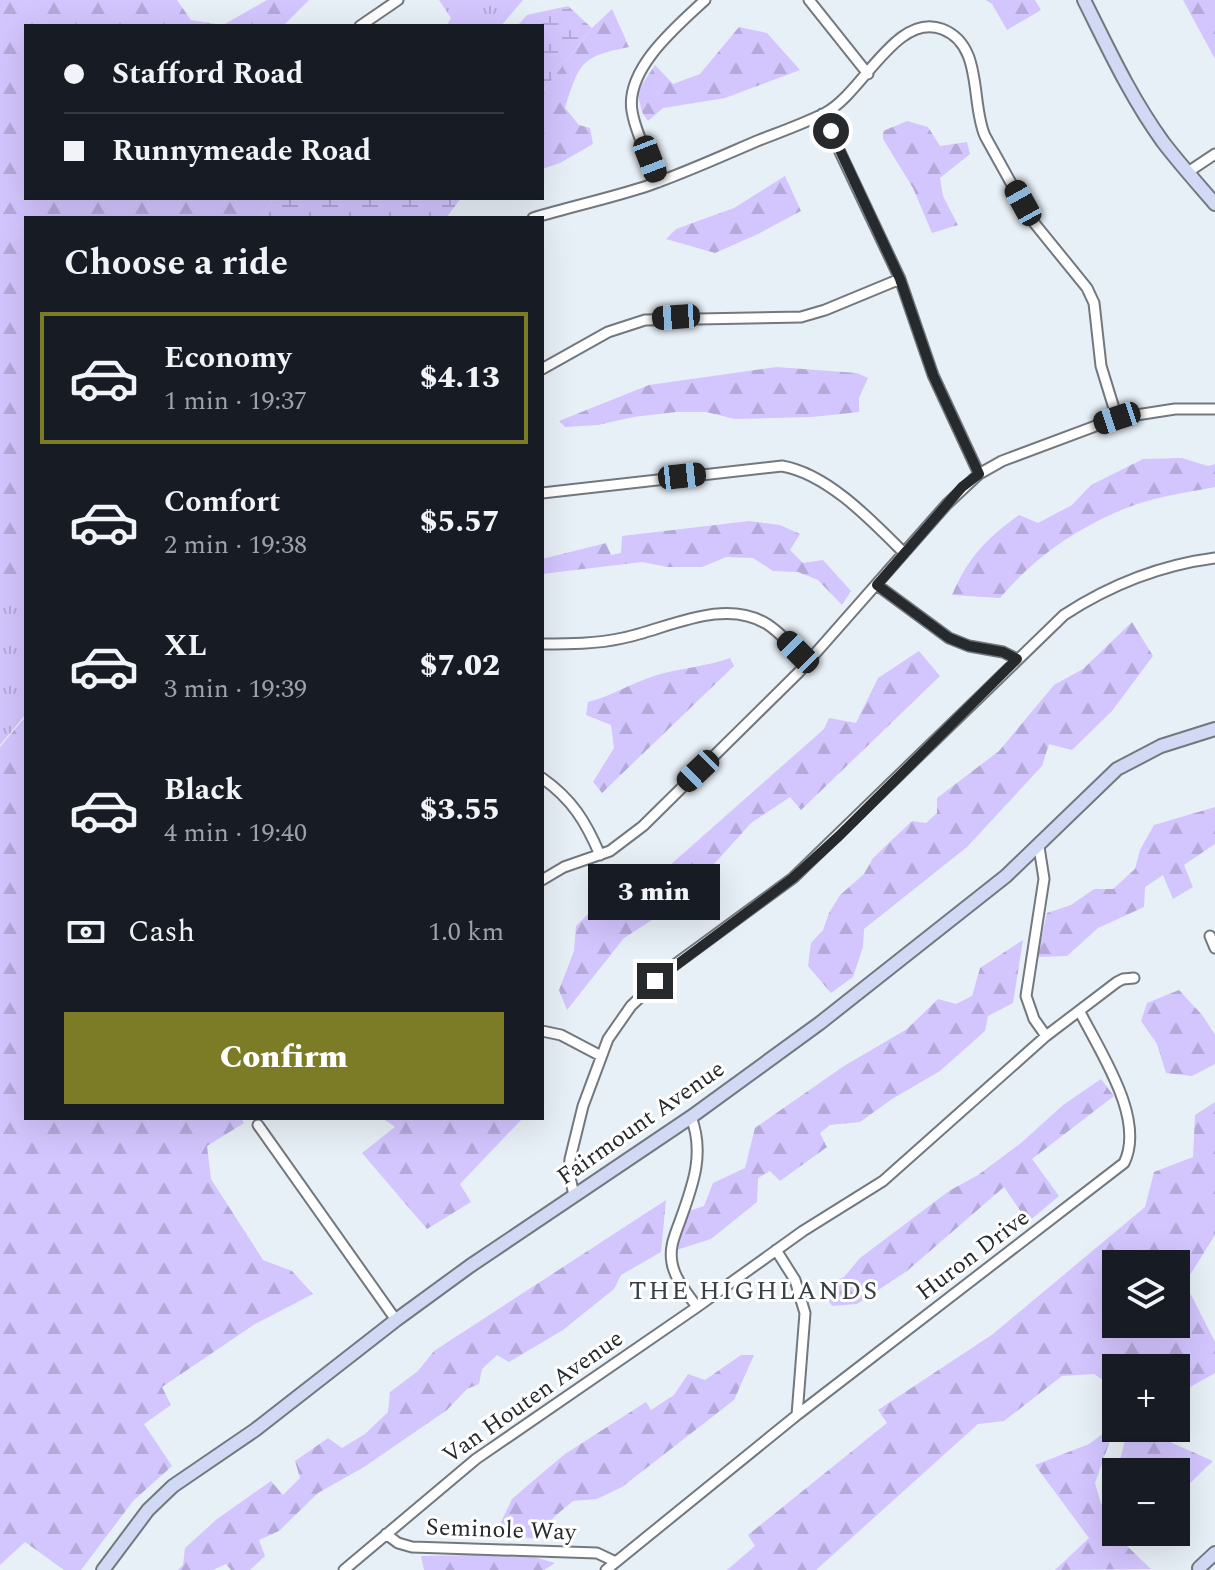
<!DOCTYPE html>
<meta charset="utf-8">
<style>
body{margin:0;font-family:Spectral,serif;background:#242831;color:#f1f3f6;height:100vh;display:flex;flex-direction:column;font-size:30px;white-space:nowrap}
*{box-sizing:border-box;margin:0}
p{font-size:26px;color:#9ea1a6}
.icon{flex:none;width:44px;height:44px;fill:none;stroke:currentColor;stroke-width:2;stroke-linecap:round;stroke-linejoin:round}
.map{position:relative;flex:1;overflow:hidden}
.sheet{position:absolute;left:24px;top:216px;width:520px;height:904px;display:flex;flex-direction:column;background:#171b24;border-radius:0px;box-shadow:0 8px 32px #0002}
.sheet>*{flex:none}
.top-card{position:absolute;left:24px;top:24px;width:520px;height:176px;border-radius:0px;box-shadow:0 8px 32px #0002;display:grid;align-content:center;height:176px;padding:0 40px;background:#171b24}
.tools{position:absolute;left:1102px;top:1250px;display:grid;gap:16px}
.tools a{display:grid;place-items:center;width:88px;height:88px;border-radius:0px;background:#171b24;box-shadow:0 8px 32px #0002;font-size:40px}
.end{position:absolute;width:36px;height:36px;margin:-18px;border:10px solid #272a2d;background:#fff;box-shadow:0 0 0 4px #fff}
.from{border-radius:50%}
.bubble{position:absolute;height:56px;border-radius:0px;background:#171b24;box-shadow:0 8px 32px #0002;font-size:26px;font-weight:800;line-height:56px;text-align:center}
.car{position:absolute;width:24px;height:48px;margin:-24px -12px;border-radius:10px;box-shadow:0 0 6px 2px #0007;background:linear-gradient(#222 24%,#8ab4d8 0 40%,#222 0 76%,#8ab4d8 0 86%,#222 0)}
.top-card b{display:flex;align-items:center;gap:28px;height:76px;font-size:30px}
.top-card b+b{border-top:2px solid #363941}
.top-card i{width:20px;height:20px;background:#f1f3f6}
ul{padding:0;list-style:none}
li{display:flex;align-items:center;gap:24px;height:132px;margin:0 16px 12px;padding:0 24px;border:4px solid transparent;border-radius:0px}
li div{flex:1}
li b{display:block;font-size:30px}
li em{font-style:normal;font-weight:800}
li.current{border-color:#7b7c25}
li>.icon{width:72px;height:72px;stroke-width:1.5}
h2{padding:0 40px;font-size:36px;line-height:96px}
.pay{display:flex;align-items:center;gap:20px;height:88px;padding:0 40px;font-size:30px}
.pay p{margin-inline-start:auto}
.button{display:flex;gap:16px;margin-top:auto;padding:16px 40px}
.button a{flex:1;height:92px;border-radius:0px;background:#7b7c25;color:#fff;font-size:32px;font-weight:800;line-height:92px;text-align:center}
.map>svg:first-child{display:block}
.grass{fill:url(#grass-tufts)}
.forest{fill:url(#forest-firs);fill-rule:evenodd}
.wetland{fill:url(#wetland-marsh)}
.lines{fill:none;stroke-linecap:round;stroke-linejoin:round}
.street-casing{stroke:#72787e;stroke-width:13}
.secondary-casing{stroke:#72787e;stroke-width:16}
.street{stroke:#fff;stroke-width:9}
.secondary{stroke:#d1d9f5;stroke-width:12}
.route{stroke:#272a2d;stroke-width:10}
.labels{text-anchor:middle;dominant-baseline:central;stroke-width:6;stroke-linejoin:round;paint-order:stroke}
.street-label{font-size:24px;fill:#272a2d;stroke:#fff}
.neighbourhood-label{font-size:26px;letter-spacing:2px;fill:#394045;stroke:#fff}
</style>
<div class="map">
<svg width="1215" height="1570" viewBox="0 0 1215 1570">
<defs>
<pattern id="grass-tufts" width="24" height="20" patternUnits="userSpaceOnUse" patternTransform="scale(2)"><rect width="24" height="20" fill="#d3c5fe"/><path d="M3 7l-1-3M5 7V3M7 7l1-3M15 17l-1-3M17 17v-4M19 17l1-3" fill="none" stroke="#b5a9da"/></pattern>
<pattern id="forest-firs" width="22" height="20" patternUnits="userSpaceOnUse" patternTransform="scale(2)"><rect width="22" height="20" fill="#d3c5fe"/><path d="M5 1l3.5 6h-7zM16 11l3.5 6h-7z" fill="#b5a9da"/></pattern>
<pattern id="wetland-marsh" width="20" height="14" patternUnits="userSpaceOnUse" patternTransform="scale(2)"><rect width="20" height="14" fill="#d3c5fe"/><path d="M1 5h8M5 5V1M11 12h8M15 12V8" fill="none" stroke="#b5a9da"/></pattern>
</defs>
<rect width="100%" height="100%" fill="#e8f0f7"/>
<path class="grass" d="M439,0H523L501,26H446L451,18Z
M26,472V714L0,745V477Z"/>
<path class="forest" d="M0,0H177L191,20L223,25L267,0H309L283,26H26V198H274L260,218H26V574L0,604Z
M986,0H1035L1041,10L1007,30L992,4Z
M1183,0H1215V59Z
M612,9L629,47C580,57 580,62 565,108L579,125L590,128L593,144L560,163L542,169V92L592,28Z
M739,27L767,33L800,70L725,98L663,108L648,121L642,112L637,92L655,65L673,84L700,74Z
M907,121L928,127L940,146L967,142L970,154L940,178L943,196L958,225L932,233L913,188L883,139V131Z
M785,176L801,211L758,234L715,253L666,239L676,229L734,208Z
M776,367L857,373L868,378L859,398V412L812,417L735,419L706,412H676L633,417L598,425L565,427L559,421L649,385Z
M1182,458L1208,466L1215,464V487C1184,493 1148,498 1119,511C1072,531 1033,559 1000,598L952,595C970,555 985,540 1019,515L1038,523L1072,505L1091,485L1143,459Z
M749,521L780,525L800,534L790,550L803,563L823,560L851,591L842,605L818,580L798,572L773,571L753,558L726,557L702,567H668L642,562L542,574V559L606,543L611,555L621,553L622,536Z
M1132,622L1153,656L1112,711L1072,750L1049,744L1042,766L967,847L864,929L863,947L853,977L831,993L808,966L811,943L823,930L829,913L840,895L864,874L873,858L912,821L926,823L937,813V798L999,751L1054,685L1083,669Z
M919,651L940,676L801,810L790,797L751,823L680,902L624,938L567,1010L559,990L574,951L576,926L595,907L630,891L669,866L824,729L829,718L856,723L878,678Z
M730,658L734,666L602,793L593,782L614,748L611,725L586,715L588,702C612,696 631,683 654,676C679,668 705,667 730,658Z
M26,716V1118H241L244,1123L207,1146L211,1179L263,1260L292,1271L313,1294L255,1324L162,1387L171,1405L144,1424L172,1466L133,1501L81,1570H64L25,1542L0,1565V747Z
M1215,807V844L1184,865L1193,887L1173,899L1163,875L1145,887L1144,907L1098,928L1067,956L1037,957L1047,913L1071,905L1094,889H1113L1135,869L1140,850L1154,825Z
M1023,940L1013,1003L988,1016L985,1031L940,1071L892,1099L860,1122L830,1125L820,1133L827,1147L780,1181L770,1171L758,1178L757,1202L711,1239L676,1250L689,1211L704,1206L713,1183L745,1168L755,1128L844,1066L907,1029L938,999L956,1004L972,996L980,968Z
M1179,990L1203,1016L1215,1035V1064L1192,1076L1166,1073L1157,1044L1141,1021L1147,1003Z
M1101,1079L1114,1096L1032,1159L1059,1196L1028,1222L1004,1187L907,1271L857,1304L832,1306L821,1289L844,1277L860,1258L949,1191L978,1175L1021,1143L1063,1105Z
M1215,1102V1235L1185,1283L1215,1342V1373L1176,1395V1368H1116V1389L1094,1374L1062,1376L1004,1421L978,1424L816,1570H727L755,1546L748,1535L887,1423L878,1410L993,1334L1145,1207L1154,1172L1193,1157L1195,1115ZM1116,1264H1176V1324H1116Z
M382,1118H523L460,1184L471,1202L427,1229L362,1153L395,1127Z
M666,1200L661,1252L621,1275L614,1289L563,1330L509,1362L497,1355L482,1369L479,1384L467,1389L447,1410L364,1467L318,1493L279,1531L259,1540L265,1556L250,1570H231L226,1564L213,1570H178L183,1565L185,1548L217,1519L271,1481L283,1495L300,1478L295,1461L328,1438L342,1448L365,1434L388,1412L390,1392L418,1371L434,1351Z
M741,1355H754L734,1400L622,1487L597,1499L573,1501L554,1517L536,1539L496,1533L512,1499L527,1486L565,1454L646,1402L651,1410L674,1395L688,1374L705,1380Z
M1116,1424L1095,1483L1101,1504L1116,1510V1532H1124L1126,1545L1151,1569L1055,1570L1089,1538L1035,1465L1089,1444Z
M1128,1428H1165L1170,1442L1213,1461L1184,1489L1176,1487V1472H1117Z
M524,1554L555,1563L544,1570H424L421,1556Z"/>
<path class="wetland" d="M568,6L592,28L542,92V26H517L527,15Z
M274,198H461L446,218H260Z"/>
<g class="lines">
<g class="street-casing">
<path id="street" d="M809,0L868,74
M360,26L398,0
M822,114L900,279L933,375L979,474
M1188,172L1215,154
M659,182C650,159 636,135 632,111C625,69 677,26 705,0
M533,218C572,206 612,198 650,185C687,172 722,156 757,141C780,132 803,124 825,113C863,93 896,12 942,29C984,45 970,102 985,136L1031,219L1087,288L1094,303L1101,366L1117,418
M542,369L608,332L645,320L801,317L825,310L900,279
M542,493L782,466C828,474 872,521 904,553
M877,585L949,638L969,646L1003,652L1017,659
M542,644C569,644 596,644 623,638C667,629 723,597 767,624C782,634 795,649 807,663
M542,778C572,799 586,822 600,855
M1039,847L1044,879L1026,996L1034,1019L1046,1036
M542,880L564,867L610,851L643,826L799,672L947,504L979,474L1002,461L1117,418L1175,409H1215
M1210,936L1215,948
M542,1031L561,1035L601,1056
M691,1117C705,1153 693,1185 680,1221C675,1235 669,1247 672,1263C675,1280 688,1294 697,1307
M258,1125L396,1320
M574,1195L569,1173L570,1159L583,1106L608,1039L631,1006L673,966L793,878L1064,615C1110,585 1161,565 1215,558
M776,1250L795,1280L805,1313L797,1415
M386,1534L398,1543L412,1547L597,1553L616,1562
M344,1570L476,1459L697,1307L803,1231L883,1181L1046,1036L1117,982L1123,979L1134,978
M606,1570L797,1415L1124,1163C1146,1119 1100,1052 1080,1012"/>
</g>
<g class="secondary-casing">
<path id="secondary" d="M1084,0C1108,48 1131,98 1163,142C1179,163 1197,183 1215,204
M1199,1568L1215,1553
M103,1570L148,1510L173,1486L255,1430L396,1320L470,1266L691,1117L820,1023L1006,876L1117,769L1161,746L1215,729"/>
</g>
<use href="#street" class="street"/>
<use href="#secondary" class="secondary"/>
</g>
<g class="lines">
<path class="route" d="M655,981L793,878L839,836L1017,659L1003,652L969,646L949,638L877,585L962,487L979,474L933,375L900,279L831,131"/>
</g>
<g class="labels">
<g class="street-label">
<text transform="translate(641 1123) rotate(-35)">Fairmount Avenue</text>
<text transform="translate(973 1255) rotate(-37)">Huron Drive</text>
<text transform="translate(533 1397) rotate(-35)">Van Houten Avenue</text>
<text transform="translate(501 1530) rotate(2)">Seminole Way</text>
</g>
<g class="neighbourhood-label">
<text x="754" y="1291">THE HIGHLANDS</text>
</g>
</g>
</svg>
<div class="tools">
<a><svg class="icon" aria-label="layers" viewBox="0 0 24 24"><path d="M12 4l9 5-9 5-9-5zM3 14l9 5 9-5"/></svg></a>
<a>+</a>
<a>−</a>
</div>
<i class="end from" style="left:831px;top:131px"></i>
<i class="end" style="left:655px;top:981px"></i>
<div class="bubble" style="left:588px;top:864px;width:132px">3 min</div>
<i class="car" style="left:650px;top:159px;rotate:159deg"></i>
<i class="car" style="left:1023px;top:203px;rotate:331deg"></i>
<i class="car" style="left:676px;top:317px;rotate:266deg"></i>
<i class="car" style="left:1117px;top:418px;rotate:252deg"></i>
<i class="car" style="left:682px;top:476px;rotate:84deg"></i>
<i class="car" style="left:798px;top:652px;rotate:315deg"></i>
<i class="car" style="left:698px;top:771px;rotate:226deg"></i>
<div class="top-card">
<b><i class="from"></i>Stafford Road</b>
<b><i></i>Runnymeade Road</b>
</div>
<section class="sheet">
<h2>Choose a ride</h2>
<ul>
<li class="current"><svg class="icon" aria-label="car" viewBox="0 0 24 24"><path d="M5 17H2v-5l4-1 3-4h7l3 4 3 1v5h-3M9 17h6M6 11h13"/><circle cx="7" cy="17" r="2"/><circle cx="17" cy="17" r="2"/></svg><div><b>Economy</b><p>1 min · 19:37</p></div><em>$4.13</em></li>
<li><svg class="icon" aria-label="car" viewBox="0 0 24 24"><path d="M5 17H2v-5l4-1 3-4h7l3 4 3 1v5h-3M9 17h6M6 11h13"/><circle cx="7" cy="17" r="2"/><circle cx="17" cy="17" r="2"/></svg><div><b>Comfort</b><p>2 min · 19:38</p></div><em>$5.57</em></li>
<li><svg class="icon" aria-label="car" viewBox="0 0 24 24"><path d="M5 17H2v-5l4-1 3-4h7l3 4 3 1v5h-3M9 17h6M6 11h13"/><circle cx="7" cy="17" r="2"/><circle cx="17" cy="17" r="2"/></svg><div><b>XL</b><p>3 min · 19:39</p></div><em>$7.02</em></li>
<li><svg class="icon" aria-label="car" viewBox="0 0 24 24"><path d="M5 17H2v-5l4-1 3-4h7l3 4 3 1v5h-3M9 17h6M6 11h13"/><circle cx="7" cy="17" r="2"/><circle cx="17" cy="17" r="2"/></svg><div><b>Black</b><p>4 min · 19:40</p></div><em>$3.55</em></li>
</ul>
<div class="pay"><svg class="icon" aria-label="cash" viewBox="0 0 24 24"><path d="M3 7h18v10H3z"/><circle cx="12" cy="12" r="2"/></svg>Cash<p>1.0 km</p></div>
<div class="button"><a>Confirm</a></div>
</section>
</div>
